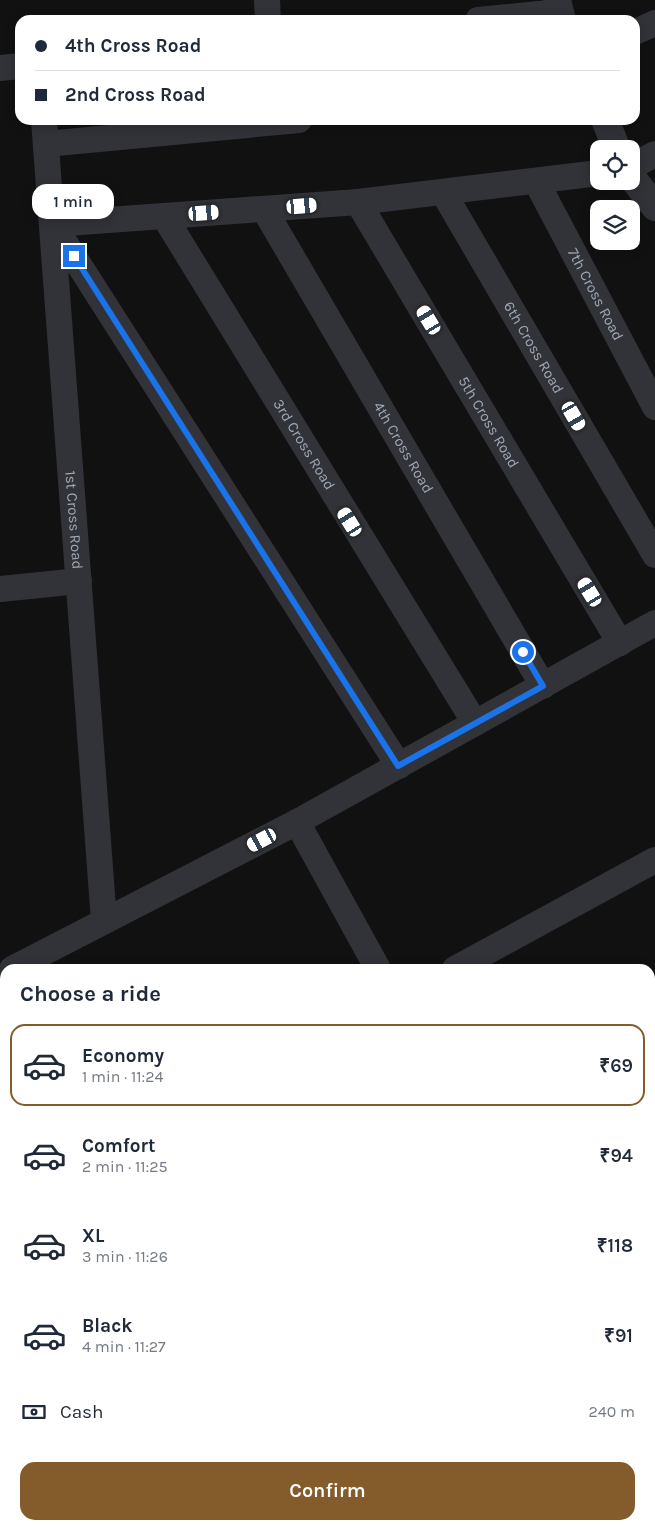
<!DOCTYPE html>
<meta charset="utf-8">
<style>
body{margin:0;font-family:Karla,sans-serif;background:#f2f2f3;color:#1f2937;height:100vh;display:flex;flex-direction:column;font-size:19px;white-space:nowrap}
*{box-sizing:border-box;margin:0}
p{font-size:16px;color:#747a83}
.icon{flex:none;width:28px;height:28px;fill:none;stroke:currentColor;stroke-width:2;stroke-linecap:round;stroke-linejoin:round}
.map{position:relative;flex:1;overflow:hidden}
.details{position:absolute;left:0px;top:964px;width:655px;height:566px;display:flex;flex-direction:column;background:#fff;border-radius:15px 15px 0 0;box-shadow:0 2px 12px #0003}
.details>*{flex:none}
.banner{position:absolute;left:15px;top:15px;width:625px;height:110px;border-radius:15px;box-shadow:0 2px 12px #0003;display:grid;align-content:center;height:110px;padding:0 20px;background:#fff}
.buttons{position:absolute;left:590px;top:140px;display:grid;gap:10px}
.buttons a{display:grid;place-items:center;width:50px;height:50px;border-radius:10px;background:#fff;box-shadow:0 2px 12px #0003;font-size:25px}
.end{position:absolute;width:22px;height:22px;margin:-11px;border:6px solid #1a73e8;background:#fff;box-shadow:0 0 0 2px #fff}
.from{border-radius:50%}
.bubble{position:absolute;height:35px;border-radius:15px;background:#fff;box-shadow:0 2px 12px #0003;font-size:16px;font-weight:600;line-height:35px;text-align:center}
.car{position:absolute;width:15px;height:30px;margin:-15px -8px;border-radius:6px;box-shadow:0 0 4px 1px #0007;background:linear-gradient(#fff 24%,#345 0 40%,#fff 0 76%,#345 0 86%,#fff 0)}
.banner b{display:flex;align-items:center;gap:18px;height:48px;font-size:19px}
.banner b+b{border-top:1px solid #e0e1e3}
.banner i{width:12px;height:12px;background:#1f2937}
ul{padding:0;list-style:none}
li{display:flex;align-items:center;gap:15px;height:82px;margin:0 10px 8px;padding:0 10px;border:2px solid transparent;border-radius:15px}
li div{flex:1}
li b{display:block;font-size:19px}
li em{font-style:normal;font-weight:600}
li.current{border-color:#845c2b}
li>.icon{width:45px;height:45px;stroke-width:1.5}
h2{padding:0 20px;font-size:22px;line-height:60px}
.pay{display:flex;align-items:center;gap:12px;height:55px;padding:0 20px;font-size:19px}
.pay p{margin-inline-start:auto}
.button{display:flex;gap:10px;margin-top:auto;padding:10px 20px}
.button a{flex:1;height:58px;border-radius:15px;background:#845c2b;color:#fff;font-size:20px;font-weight:600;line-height:58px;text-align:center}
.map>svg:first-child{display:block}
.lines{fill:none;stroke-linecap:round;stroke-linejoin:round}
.minor{stroke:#313338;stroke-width:26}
.tertiary{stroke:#313338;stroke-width:28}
.route{stroke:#1a73e8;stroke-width:6}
.labels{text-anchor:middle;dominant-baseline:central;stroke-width:4.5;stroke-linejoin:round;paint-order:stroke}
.street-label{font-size:15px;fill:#a0a9b5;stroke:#0c0c0d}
</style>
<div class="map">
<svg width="655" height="1529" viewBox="0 0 655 1529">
<rect width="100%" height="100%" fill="#111112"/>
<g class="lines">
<g class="minor">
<path d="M267,0L268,20"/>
<path d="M478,20L559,12"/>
<path d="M635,32L655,23"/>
<path d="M0,68L20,66"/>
<path id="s1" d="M44,120L104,921"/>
<path d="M46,144L299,120"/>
<path d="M631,167L655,154"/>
<path id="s2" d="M536,181L655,407"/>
<path id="s3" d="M443,192L655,555"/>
<path id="s4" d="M358,202L620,643"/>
<path id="s5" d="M264,209L543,686"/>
<path id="s6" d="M164,216L475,723"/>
<path d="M0,589L79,581"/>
<path d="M399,766L53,224L358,202L599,173"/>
<path d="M297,822L378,969"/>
<path d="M12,969L297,822L655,623"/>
<path d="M455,969L655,860"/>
<path d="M650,1042L655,1040"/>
<path d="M0,1216L5,1213"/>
<path d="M650,1218L655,1215"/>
<path d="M0,1386L5,1396"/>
<path d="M650,1408L655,1405"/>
<path d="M74,1525L76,1529"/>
<path d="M255,1525L257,1529"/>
<path d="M496,1525L499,1529"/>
<path d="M428,1529L435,1525"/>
</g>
<path class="tertiary" d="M557,0L562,20
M605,120L617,149
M631,176L655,207"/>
</g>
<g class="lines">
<path class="route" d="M74,256L398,766L543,686L523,652"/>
</g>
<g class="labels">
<g class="street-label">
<text stroke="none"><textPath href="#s2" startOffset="128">7th Cross Road</textPath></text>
<text stroke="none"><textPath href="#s3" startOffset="180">6th Cross Road</textPath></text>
<text stroke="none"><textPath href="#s4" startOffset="256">5th Cross Road</textPath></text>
<text stroke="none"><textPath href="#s6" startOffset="268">3rd Cross Road</textPath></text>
<text stroke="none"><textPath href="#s5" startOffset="276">4th Cross Road</textPath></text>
<text stroke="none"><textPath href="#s1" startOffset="401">1st Cross Road</textPath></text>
</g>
</g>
</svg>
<div class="buttons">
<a><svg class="icon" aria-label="locate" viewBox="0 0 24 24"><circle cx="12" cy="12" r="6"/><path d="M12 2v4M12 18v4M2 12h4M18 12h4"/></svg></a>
<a><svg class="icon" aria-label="layers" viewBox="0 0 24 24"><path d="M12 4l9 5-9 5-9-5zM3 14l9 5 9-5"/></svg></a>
</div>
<i class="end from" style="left:523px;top:652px"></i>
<i class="end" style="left:74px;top:256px"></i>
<div class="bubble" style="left:32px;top:184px;width:82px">1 min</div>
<i class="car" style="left:302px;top:206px;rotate:85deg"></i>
<i class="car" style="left:204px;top:213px;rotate:86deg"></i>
<i class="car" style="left:429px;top:320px;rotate:329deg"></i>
<i class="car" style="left:574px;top:416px;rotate:150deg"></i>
<i class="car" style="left:350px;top:522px;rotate:328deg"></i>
<i class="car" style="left:590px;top:592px;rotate:329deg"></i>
<i class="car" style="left:262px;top:840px;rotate:242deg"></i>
<div class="banner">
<b><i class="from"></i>4th Cross Road</b>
<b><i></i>2nd Cross Road</b>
</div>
<section class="details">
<h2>Choose a ride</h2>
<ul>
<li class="current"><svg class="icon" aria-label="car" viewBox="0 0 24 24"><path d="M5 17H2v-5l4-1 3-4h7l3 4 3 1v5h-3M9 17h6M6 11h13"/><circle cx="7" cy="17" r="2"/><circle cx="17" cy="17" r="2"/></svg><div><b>Economy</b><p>1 min · 11:24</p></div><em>₹69</em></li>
<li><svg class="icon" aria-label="car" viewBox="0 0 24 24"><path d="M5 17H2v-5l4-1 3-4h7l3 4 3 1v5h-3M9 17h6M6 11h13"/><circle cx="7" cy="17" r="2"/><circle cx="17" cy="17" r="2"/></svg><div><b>Comfort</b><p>2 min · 11:25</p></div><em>₹94</em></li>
<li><svg class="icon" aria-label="car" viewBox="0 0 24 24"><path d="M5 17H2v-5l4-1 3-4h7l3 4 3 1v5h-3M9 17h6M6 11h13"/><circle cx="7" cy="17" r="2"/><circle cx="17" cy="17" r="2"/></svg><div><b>XL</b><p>3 min · 11:26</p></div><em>₹118</em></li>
<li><svg class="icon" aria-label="car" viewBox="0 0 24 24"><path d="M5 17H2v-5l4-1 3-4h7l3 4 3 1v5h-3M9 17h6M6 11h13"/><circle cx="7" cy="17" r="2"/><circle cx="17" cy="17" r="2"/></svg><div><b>Black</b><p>4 min · 11:27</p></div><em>₹91</em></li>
</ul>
<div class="pay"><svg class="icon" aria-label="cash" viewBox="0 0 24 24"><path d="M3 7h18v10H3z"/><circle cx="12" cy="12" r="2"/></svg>Cash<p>240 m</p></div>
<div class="button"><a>Confirm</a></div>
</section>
</div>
